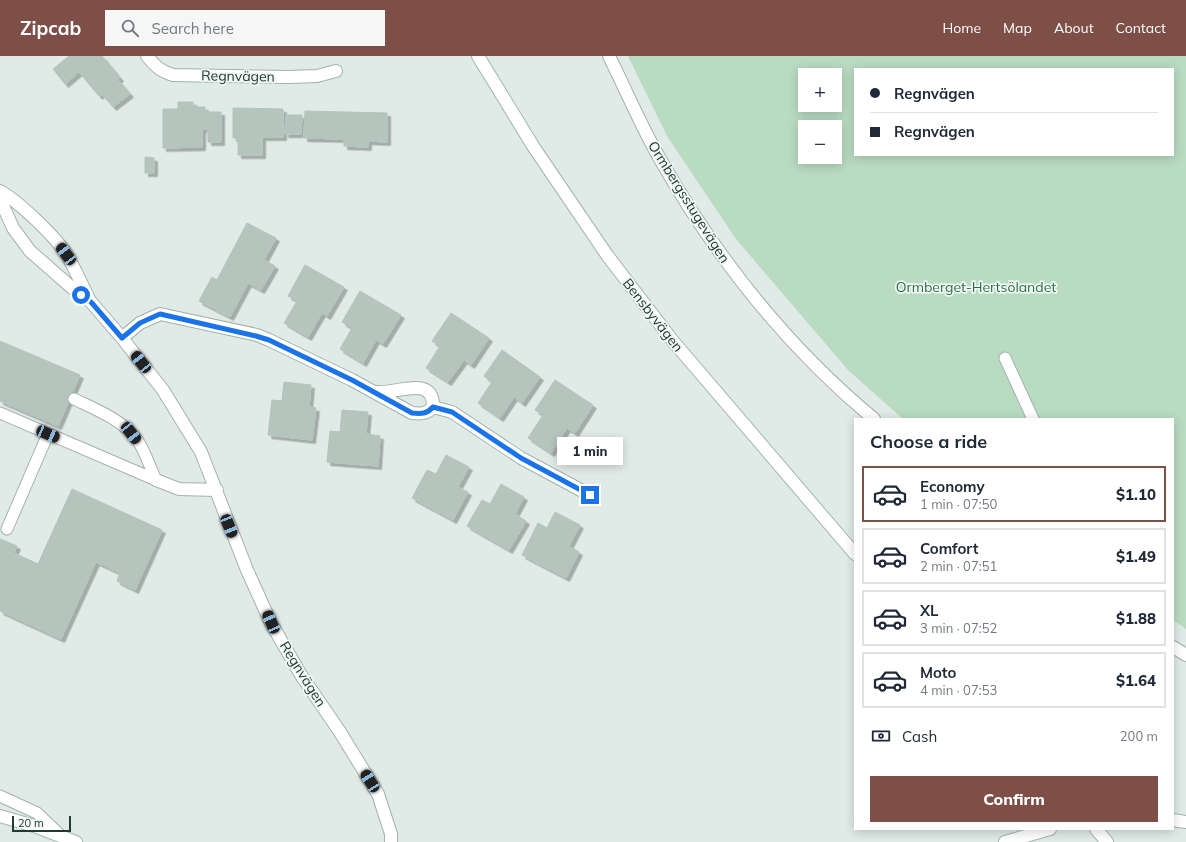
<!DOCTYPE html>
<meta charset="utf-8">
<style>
body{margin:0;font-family:Mulish,sans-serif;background:#f6f6f7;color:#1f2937;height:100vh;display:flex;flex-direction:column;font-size:15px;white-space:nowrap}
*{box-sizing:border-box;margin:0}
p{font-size:13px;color:#747a83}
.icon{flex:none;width:22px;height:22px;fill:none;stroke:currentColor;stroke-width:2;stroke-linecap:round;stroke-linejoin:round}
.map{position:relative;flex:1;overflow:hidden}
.side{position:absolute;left:854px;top:362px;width:320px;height:412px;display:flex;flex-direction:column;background:#fff;border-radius:0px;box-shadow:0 2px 10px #0003}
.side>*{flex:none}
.top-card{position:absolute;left:854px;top:12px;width:320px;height:88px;border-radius:0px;box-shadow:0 2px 10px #0003;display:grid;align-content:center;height:88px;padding:0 16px;background:#fff}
.controls{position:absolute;left:798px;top:12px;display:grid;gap:8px}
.controls a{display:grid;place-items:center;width:44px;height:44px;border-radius:0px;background:#fff;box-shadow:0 2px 10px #0003;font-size:20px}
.scale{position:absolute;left:12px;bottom:10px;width:59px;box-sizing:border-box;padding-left:4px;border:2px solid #213a33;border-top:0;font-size:11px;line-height:14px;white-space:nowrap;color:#213a33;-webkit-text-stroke:3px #f0f7f3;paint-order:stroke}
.end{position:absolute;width:18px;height:18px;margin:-9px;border:5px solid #1a73e8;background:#fff;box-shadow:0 0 0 2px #fff}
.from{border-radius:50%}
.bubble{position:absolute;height:28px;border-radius:0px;background:#fff;box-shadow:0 2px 10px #0003;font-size:13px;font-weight:800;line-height:28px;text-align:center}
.car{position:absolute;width:12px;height:24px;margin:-12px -6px;border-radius:5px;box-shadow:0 0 3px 1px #0007;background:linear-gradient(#222 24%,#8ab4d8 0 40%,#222 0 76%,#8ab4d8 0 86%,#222 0)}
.top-card b{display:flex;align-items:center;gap:14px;height:38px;font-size:15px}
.top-card b+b{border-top:1px solid #e0e1e3}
.top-card i{width:10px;height:10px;background:#1f2937}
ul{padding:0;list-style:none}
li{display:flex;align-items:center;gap:12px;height:56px;margin:0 8px 6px;padding:0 8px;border:2px solid #e0e1e3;border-radius:0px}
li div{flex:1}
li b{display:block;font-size:15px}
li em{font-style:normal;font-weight:800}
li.selected{border-color:#7d4f46}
li>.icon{width:36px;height:36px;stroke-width:1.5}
h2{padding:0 16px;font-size:18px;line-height:48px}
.pay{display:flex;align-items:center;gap:10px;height:44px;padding:0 16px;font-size:15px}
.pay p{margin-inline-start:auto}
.primary-button{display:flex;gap:8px;margin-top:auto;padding:8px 16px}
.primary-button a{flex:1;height:46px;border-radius:0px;background:#7d4f46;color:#fff;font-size:16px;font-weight:800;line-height:46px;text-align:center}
header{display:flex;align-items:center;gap:24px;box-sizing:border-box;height:56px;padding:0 20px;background:#7d4f46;color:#fff}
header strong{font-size:19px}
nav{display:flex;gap:22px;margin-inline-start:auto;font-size:14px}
.search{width:280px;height:36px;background:#f6f6f7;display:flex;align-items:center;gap:10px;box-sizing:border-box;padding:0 14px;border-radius:0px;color:#747a83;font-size:15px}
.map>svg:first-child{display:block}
.green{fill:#b9dbc2;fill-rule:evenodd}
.building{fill:#b5c5be;stroke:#b2c4bc;filter:url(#shadow)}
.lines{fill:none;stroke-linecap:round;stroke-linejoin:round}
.lane-casing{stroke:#a3b2ad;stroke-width:13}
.street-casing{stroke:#a3b2ad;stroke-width:14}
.secondary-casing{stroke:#9fb6ad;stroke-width:14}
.lane{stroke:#fff;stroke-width:11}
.street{stroke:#fff;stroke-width:12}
.secondary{stroke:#fff;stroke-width:12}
.route{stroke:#1a73e8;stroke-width:5}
.labels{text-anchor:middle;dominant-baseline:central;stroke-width:3.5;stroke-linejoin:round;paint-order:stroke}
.street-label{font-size:14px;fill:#213a33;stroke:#f0f7f3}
.park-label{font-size:14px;fill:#2c7046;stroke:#f0f7f3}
</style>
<header>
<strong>Zipcab</strong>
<div class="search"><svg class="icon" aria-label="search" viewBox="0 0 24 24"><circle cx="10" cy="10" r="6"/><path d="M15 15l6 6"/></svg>Search here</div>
<nav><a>Home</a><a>Map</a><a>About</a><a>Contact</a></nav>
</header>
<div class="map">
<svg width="1186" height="786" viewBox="0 0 1186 786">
<defs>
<filter id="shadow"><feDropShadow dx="3.5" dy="3.5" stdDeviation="0" flood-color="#0004"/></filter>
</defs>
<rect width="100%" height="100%" fill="#e0eae6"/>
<path class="green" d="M628,0H1186V573L1173,564V363H903L848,314L736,183L667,80ZM855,13H1173V99H855ZM805,19H835V49H805ZM805,71H835V101H805Z"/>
<path class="building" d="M69,0H102L120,22L99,40L79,16L65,28L53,13Z
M118,24L130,38L113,51L102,38Z
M178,46H193V51H205V56H221V86H208V73H202V91L163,92V53H178Z
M233,52L283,53V81H262V99H238V82H233Z
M305,55L387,57V86L368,85V91L344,90V83L304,82Z
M286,59H302L301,78H285Z
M145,101L154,102V117H145Z
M247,167L276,182L264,204L275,210L261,234L248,227L230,261L199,245L212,221L217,224Z
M305,209L344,231L327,260L322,257L308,281L284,267L297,245L288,240Z
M360,235L401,259L383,288L376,284L363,307L340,293L352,272L342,266Z
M451,257L489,282L471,309L464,304L448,326L426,312L440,290L432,285Z
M0,285L80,319L58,370L0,345Z
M502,294L540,321L522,347L514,341L500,362L478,347L492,326L484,320Z
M555,324L593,349L575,377L567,372L551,397L528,382L543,359L535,354Z
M284,326L311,329L309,351L316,352L312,384L268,379L272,344L282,345Z
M342,354L368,356L366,378L380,380L378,410L327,406L330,375L340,376Z
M446,399L469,411L458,431L468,436L453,464L412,442L427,414L436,418Z
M501,428L524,441L515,458L526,465L509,494L467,470L482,444L490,448Z
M72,433L162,474L135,534L117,525L120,517L96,506L61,583L0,555V483L17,490L14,497L38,508Z
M555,456L580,469L569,490L579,496L566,522L522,499L538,467L547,472Z"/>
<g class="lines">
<g class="lane-casing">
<path id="lane" d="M1005,302L1033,363
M74,343C97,354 123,364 138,385C146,397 150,412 156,424
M0,357L156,424
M7,473L48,378
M0,740L37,757L60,779"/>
</g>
<g class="street-casing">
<path id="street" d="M147,0C155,10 160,15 173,19L289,21L317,20L336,15
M609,0C626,34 641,70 660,103C716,201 786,290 874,363
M0,135C18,145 56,181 67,199C75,213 82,229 89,243
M0,143L13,172L30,195L71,231L91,246L122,282L163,334L201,396L247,514L271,567L301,619L340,676L378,738L391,778V786
M122,282L140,267L160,258L257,279L269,284L352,324L412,357C421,358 427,358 433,351C434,324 408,333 391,335C386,336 381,336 375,336
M433,351L452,356L521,402L590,439
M156,424L179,433L217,434
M1173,591L1186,599"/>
</g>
<g class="secondary-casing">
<path id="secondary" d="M478,0L533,90L607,199L672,284L855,498
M0,760L34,770L76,786
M1173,764L1186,766
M1096,773L1107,786
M1005,786L1050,773"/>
</g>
<use href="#lane" class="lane"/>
<use href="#street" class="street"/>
<use href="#secondary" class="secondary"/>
</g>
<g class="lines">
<path class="route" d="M81,239L91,246L122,282L140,267L160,258L256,280L269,284L352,324L412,357C421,358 427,358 433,351L452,356L521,402L590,439"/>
</g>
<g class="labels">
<g class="street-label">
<text transform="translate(238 20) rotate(1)">Regnvägen</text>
<text transform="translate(689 146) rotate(58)">Ormbergsstugevägen</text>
<text transform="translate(653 259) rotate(52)">Bensbyvägen</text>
<text transform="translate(303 618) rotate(58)">Regnvägen</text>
</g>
<g class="park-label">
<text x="976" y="231">Ormberget-Hertsölandet</text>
</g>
</g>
</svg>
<div class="controls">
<a>+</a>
<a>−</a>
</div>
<div class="scale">20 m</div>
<i class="end from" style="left:81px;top:239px"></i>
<i class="end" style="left:590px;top:439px"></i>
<div class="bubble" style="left:557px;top:381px;width:66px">1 min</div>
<i class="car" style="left:66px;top:198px;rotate:323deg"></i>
<i class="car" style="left:141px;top:306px;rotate:322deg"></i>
<i class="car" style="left:131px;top:377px;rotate:142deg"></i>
<i class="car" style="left:48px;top:378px;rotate:113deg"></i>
<i class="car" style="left:229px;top:470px;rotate:158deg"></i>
<i class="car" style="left:271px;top:566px;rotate:336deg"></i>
<i class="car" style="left:370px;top:725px;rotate:328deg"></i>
<div class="top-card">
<b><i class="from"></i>Regnvägen</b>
<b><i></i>Regnvägen</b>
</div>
<section class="side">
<h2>Choose a ride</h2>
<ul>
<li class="selected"><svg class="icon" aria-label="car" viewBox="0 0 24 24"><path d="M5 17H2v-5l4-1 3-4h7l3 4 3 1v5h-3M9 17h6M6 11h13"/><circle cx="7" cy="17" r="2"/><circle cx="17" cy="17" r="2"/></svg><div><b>Economy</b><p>1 min · 07:50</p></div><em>$1.10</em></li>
<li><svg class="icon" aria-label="car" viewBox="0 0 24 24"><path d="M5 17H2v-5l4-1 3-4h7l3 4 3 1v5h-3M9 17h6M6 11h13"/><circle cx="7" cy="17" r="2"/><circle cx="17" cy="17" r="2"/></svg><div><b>Comfort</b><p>2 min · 07:51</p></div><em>$1.49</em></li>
<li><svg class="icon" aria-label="car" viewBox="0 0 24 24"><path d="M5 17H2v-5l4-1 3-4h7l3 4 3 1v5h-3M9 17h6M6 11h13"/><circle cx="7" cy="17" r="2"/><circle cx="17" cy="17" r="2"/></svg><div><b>XL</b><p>3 min · 07:52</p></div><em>$1.88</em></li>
<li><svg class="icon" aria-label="car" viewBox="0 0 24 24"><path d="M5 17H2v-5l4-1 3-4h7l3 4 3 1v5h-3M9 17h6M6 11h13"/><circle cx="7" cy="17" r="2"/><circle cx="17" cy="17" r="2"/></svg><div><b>Moto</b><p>4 min · 07:53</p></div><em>$1.64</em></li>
</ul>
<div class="pay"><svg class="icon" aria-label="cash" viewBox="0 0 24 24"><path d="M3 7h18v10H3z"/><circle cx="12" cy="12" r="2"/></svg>Cash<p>200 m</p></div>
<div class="primary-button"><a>Confirm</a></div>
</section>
</div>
